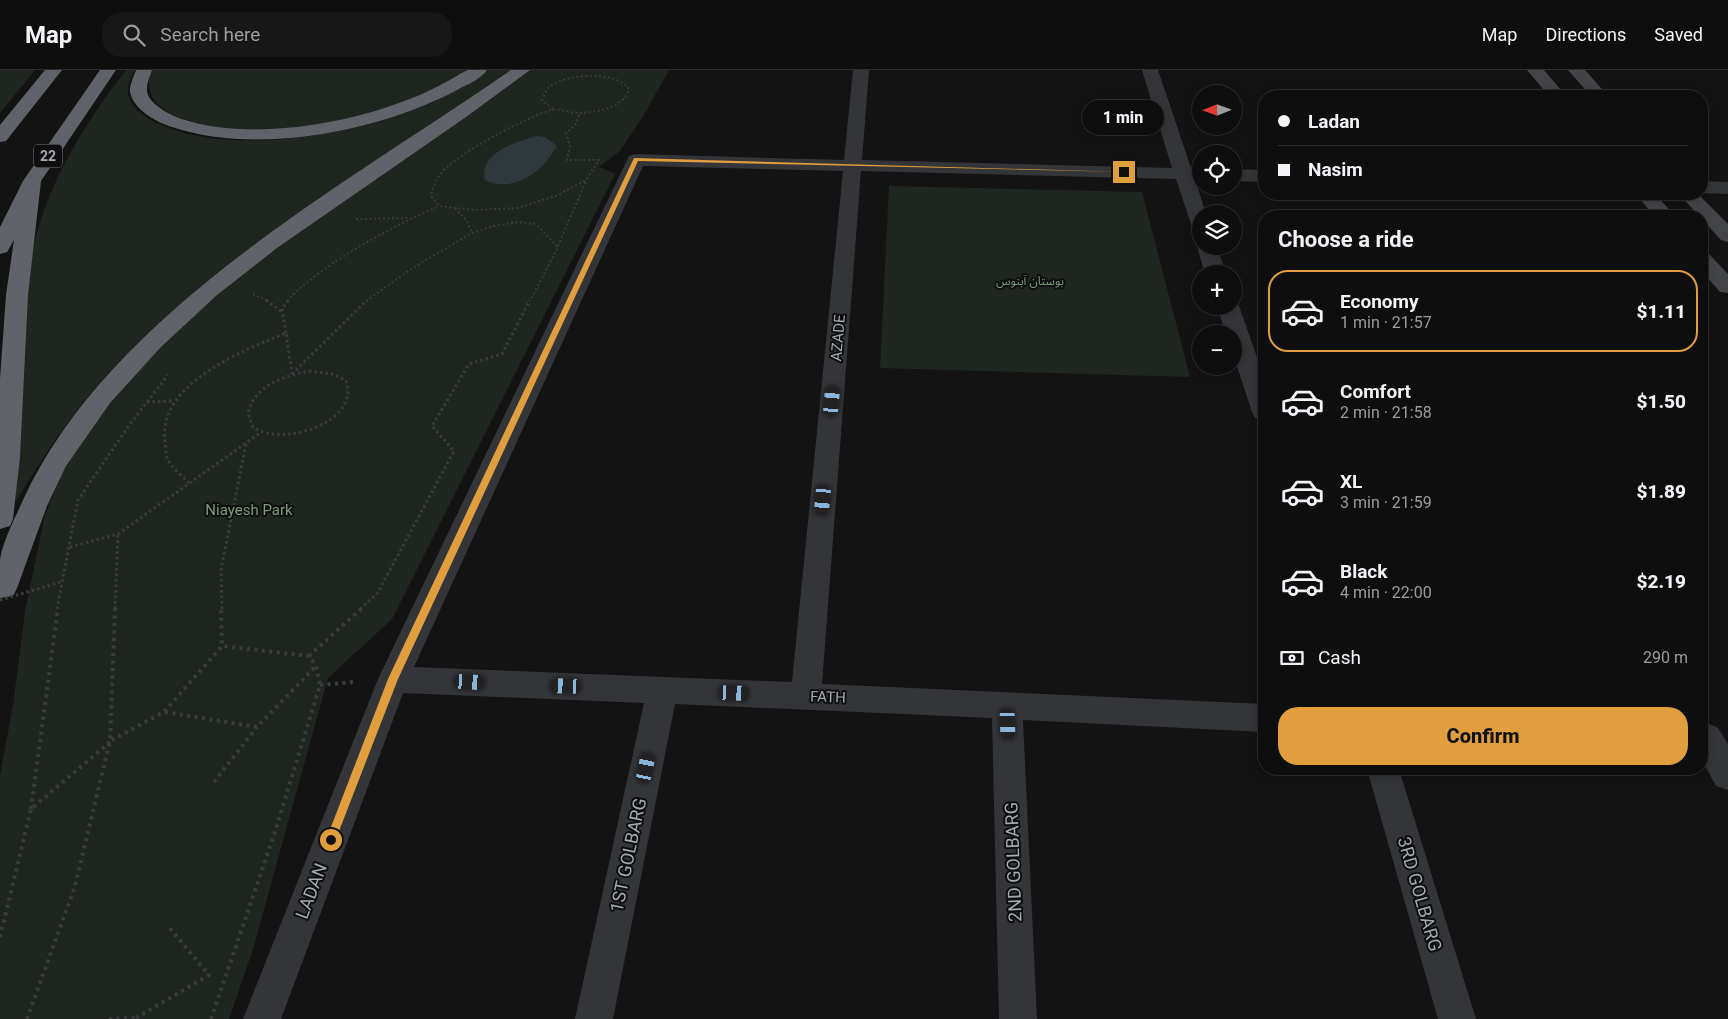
<!DOCTYPE html>
<meta charset="utf-8">
<style>
body{margin:0;font-family:Roboto,"Noto Sans Arabic",sans-serif;background:#171718;color:#f1f3f6;height:100vh;display:flex;flex-direction:column;font-size:19px;white-space:nowrap}
*{box-sizing:border-box;margin:0}
p{font-size:16px;color:#9b9c9e}
.icon{flex:none;width:28px;height:28px;fill:none;stroke:currentColor;stroke-width:2;stroke-linecap:round;stroke-linejoin:round}
.map{position:relative;flex:1;overflow:hidden}
.panel{position:absolute;left:1258px;top:140px;width:450px;height:565px;display:flex;flex-direction:column;background:#0e0e0f;border-radius:20px;box-shadow:0 2px 8px #0003,0 0 0 1px #2e2e2f}
.panel>*{flex:none}
.banner{position:absolute;left:1258px;top:20px;width:450px;height:110px;border-radius:20px;box-shadow:0 2px 8px #0003,0 0 0 1px #2e2e2f;display:grid;align-content:center;height:110px;padding:0 20px;background:#0e0e0f}
.needle{width:32px;rotate:269deg}
.controls{position:absolute;left:1192px;top:15px;display:grid;gap:10px}
.controls a{display:grid;place-items:center;width:50px;height:50px;border-radius:50%;background:#0e0e0f;box-shadow:0 2px 8px #0003,0 0 0 1px #2e2e2f;font-size:25px}
.end{position:absolute;width:22px;height:22px;margin:-11px;border:6px solid #e09e3f;background:#111;box-shadow:0 0 0 2px #111}
.from{border-radius:50%}
.bubble{position:absolute;height:35px;border-radius:18px;background:#0e0e0f;box-shadow:0 2px 8px #0003,0 0 0 1px #2e2e2f;font-size:16px;font-weight:800;line-height:35px;text-align:center}
.car{position:absolute;width:15px;height:30px;margin:-15px -8px;border-radius:6px;box-shadow:0 0 4px 1px #0007;background:linear-gradient(#222 24%,#8ab4d8 0 40%,#222 0 76%,#8ab4d8 0 86%,#222 0)}
.banner b{display:flex;align-items:center;gap:18px;height:48px;font-size:19px}
.banner b+b{border-top:1px solid #2e2e2f}
.banner i{width:12px;height:12px;background:#f1f3f6}
ul{padding:0;list-style:none}
li{display:flex;align-items:center;gap:15px;height:82px;margin:0 10px 8px;padding:0 10px;border:2px solid transparent;border-radius:20px}
li div{flex:1}
li b{display:block;font-size:19px}
li em{font-style:normal;font-weight:800}
li.active{border-color:#e09e3f}
li>.icon{width:45px;height:45px;stroke-width:1.5}
h2{padding:0 20px;font-size:22px;line-height:60px}
.pay{display:flex;align-items:center;gap:12px;height:55px;padding:0 20px;font-size:19px}
.pay p{margin-inline-start:auto}
.button{display:flex;gap:10px;margin-top:auto;padding:10px 20px}
.button a{flex:1;height:58px;border-radius:20px;background:#e09e3f;color:#111;font-size:20px;font-weight:800;line-height:58px;text-align:center}
header{display:flex;align-items:center;gap:30px;box-sizing:border-box;height:70px;padding:0 25px;background:#0e0e0f;border-bottom:1px solid #2e2e2f}
header strong{font-size:24px}
nav{display:flex;gap:28px;margin-inline-start:auto;font-size:18px}
.search{width:350px;height:45px;background:#171718;display:flex;align-items:center;gap:12px;box-sizing:border-box;padding:0 18px;border-radius:20px;color:#9b9c9e;font-size:19px}
.map>svg:first-child{display:block}
.green{fill:#1f2620}
.water{fill:#2f383d}
.lines{fill:none;stroke-linecap:round;stroke-linejoin:round}
.path-far2{stroke:#3a3c3f;stroke-width:2;stroke-dasharray:2 2.5;stroke-linecap:butt}
.path-far1{stroke:#3a3c3f;stroke-width:3;stroke-dasharray:2.5 3;stroke-linecap:butt}
.path{stroke:#3a3c3f;stroke-width:4;stroke-dasharray:3 4.5;stroke-linecap:butt}
.street{fill:#343539;fill-rule:evenodd}
.secondary{fill:#424448;fill-rule:evenodd}
.highway{fill:#606369;fill-rule:evenodd}
.path-bridge{stroke:#3a3c3f;stroke-width:3;stroke-dasharray:2.5 3;stroke-linecap:butt}
.route{fill:#e09e3f}
.labels{text-anchor:middle;dominant-baseline:central;stroke-width:4;stroke-linejoin:round;paint-order:stroke}
.far-park-label{font-size:12px;fill:#7e9c7e;stroke:#0e0e0f}
.shield{fill:#0e0e0f;stroke:#787c82;stroke-width:1}
.shield-label{font-size:14px;font-weight:bold;fill:#a5abb3}
.street-label{font-size:15px;fill:#a5abb3;stroke:#0e0e0f}
.park-label{font-size:15px;fill:#7e9c7e;stroke:#0e0e0f}
.near-street-label{font-size:18px;fill:#a5abb3;stroke:#0e0e0f}
</style>
<header>
<strong>Map</strong>
<div class="search"><svg class="icon" aria-label="search" viewBox="0 0 24 24"><circle cx="10" cy="10" r="6"/><path d="M15 15l6 6"/></svg>Search here</div>
<nav><a>Map</a><a>Directions</a><a>Saved</a></nav>
</header>
<div class="map">
<svg width="1728" height="949" viewBox="0 0 1728 949">
<rect width="100%" height="100%" fill="#131314"/>
<path class="green" d="M0,0H35L0,43Z
M126,0H134C133,6 129,11 128,18C126,39 152,52 168,58C236,84 351,66 417,37C432,31 447,23 461,16C470,11 479,3 488,0C495,0 506,0 514,0C456,39 397,79 339,118C259,172 181,225 115,296C76,337 44,384 15,433C18,384 23,334 25,285C26,251 25,217 32,183C46,115 84,54 126,0Z
M150,0H469C447,13 425,26 401,34C337,57 246,73 181,48C157,38 145,27 150,0Z
M530,0H669L644,45L620,81L599,97L615,104L392,549L328,608L253,879L229,949H0V706L13,635L25,541L45,445L67,392L105,334L142,293L226,214Z
M889,116L1142,122L1190,307L880,298Z"/>
<path class="water" d="M537,66L545,67L557,76C543,101 514,124 485,110C478,83 517,71 537,66Z"/>
<g class="lines">
<path class="path-far2" d="M553,39L542,30C544,27 545,22 547,19C563,3 616,0 629,19C625,38 594,43 577,43C569,43 560,38 551,40C523,49 466,79 445,99C437,107 433,116 431,126L439,136L474,140L518,138L558,125L586,110L599,90H567L570,76L566,63L575,55L580,43
M455,138L467,151L472,163
M356,149L410,148
M558,176L586,111
M253,224L268,231
M287,231C324,192 390,158 439,136
M366,231L411,199L472,163L494,156L518,152L536,154L558,177L530,231"/>
<path class="path-far1" d="M266,230L282,242
M286,263L282,238L289,230
M309,301L333,304L346,311C361,352 282,378 253,357L248,344C254,315 284,306 309,301Z
M292,304L367,230
M147,332L174,331
M189,413C182,406 173,399 168,390C165,385 166,377 165,371C157,314 244,280 286,263L292,304
M70,477L118,464L260,363
M57,539L78,430L130,354L168,305
M115,539L118,464
M222,539L221,500L246,374
M360,539L377,524L454,381L432,356L469,294L502,284L530,230"/>
<path class="path" d="M115,538L110,671L164,642L222,576L221,538
M309,586L362,538
M320,615L354,612
M165,642L257,657L316,596
M214,712L257,657
M31,739L58,538
M0,867L31,739L110,672
M136,948L209,905L168,856
M27,949L75,816L110,671
M109,949L136,948
M211,949L274,765L320,615L316,596L309,586L222,576"/>
<path class="street" d="M853,0H869L862,90L1172,98L1142,0H1158L1191,98H1201V110L1195,109L1206,144H1201V165L1194,163L1176,109L861,101L822,614L1264,634V662L1023,650L1037,949H999L992,648L675,634L613,949H575L644,633L403,623L281,949H243L378,609L627,90L629,86L636,84L844,90ZM643,96L843,101L792,612L414,597Z
M1234,99L1264,100V112L1234,111Z
M1701,111L1728,112V124L1701,123Z
M1201,171V176H1217L1226,204H1205L1197,176Z
M1234,231L1239,236L1264,307V350L1255,348L1252,342L1234,287V264H1226L1217,236H1234Z
M1707,653L1718,658L1728,674V720L1716,716L1701,688V656Z
M1367,699H1399L1476,949H1438Z"/>
<path class="secondary" d="M1527,0H1544L1566,26H1549Z
M1568,0H1585L1608,26H1591Z
M1636,124H1655L1675,146H1654Z
M1679,124H1698L1728,154V172L1721,170Z
M1701,181L1708,183L1728,204V223L1720,222L1701,200Z"/>
<path class="highway" d="M45,0H62L6,71L0,72V55Z
M100,0H116L41,111L28,225L20,387L13,449L10,456L0,459V309L6,225L14,170L7,182L0,184V157L23,111Z
M136,0H152C150,6 147,12 147,18C145,33 171,45 182,49C247,71 343,55 407,30C421,25 435,18 448,11C454,8 462,2 468,0C474,0 481,0 487,0C481,9 468,14 459,19C381,61 258,86 172,57C156,52 134,40 130,22C129,16 134,6 136,0Z
M511,0H530L466,47L277,178L217,225L161,277L110,333L66,396L47,436L17,518L13,526L0,528C0,516 0,503 0,490C2,473 16,446 23,430C109,242 347,114 511,0Z"/>
<path class="path-bridge" d="M0,530L61,512"/>
</g>
<path class="route" d="M634,88L1127,102L638,91L398,609L334,774H327L326,770L388,609Z"/>
<g class="labels">
<g class="far-park-label">
<text x="1030" y="211">بوستان آبنوس</text>
</g>
<rect class="shield" x="34" y="74.5" width="28" height="23" rx="4"/>
<g class="shield-label">
<text x="48" y="86">22</text>
</g>
<g class="street-label">
<text transform="translate(838 268) rotate(-85)">AZADE</text>
<text transform="translate(828 627) rotate(2)">FATH</text>
</g>
<g class="park-label">
<text x="249" y="440">Niayesh Park</text>
</g>
<g class="near-street-label">
<text transform="translate(628 785) rotate(-78)">1ST GOLBARG</text>
<text transform="translate(1013 792) rotate(-92)">2ND GOLBARG</text>
<text transform="translate(311 821) rotate(-69)">LADAN</text>
<text transform="translate(1420 824) rotate(74)">3RD GOLBARG</text>
</g>
</g>
</svg>
<div class="controls">
<a><svg class="needle" viewBox="-14 -14 28 28"><path d="M0-13l5 13h-10z" fill="#e53935"/><path d="M0 13l5-13h-10z" fill="#9b9c9e"/></svg></a>
<a><svg class="icon" aria-label="locate" viewBox="0 0 24 24"><circle cx="12" cy="12" r="6"/><path d="M12 2v4M12 18v4M2 12h4M18 12h4"/></svg></a>
<a><svg class="icon" aria-label="layers" viewBox="0 0 24 24"><path d="M12 4l9 5-9 5-9-5zM3 14l9 5 9-5"/></svg></a>
<a>+</a>
<a>−</a>
</div>
<i class="end from" style="left:331px;top:770px"></i>
<i class="end" style="left:1124px;top:102px"></i>
<div class="bubble" style="left:1082px;top:30px;width:82px">1 min</div>
<i class="car" style="left:832px;top:331px;rotate:5deg"></i>
<i class="car" style="left:823px;top:430px;rotate:185deg"></i>
<i class="car" style="left:470px;top:612px;rotate:93deg"></i>
<i class="car" style="left:566px;top:616px;rotate:272deg"></i>
<i class="car" style="left:734px;top:623px;rotate:92deg"></i>
<i class="car" style="left:1008px;top:654px;rotate:178deg"></i>
<i class="car" style="left:646px;top:698px;rotate:12deg"></i>
<div class="banner">
<b><i class="from"></i>Ladan</b>
<b><i></i>Nasim</b>
</div>
<section class="panel">
<h2>Choose a ride</h2>
<ul>
<li class="active"><svg class="icon" aria-label="car" viewBox="0 0 24 24"><path d="M5 17H2v-5l4-1 3-4h7l3 4 3 1v5h-3M9 17h6M6 11h13"/><circle cx="7" cy="17" r="2"/><circle cx="17" cy="17" r="2"/></svg><div><b>Economy</b><p>1 min · 21:57</p></div><em>$1.11</em></li>
<li><svg class="icon" aria-label="car" viewBox="0 0 24 24"><path d="M5 17H2v-5l4-1 3-4h7l3 4 3 1v5h-3M9 17h6M6 11h13"/><circle cx="7" cy="17" r="2"/><circle cx="17" cy="17" r="2"/></svg><div><b>Comfort</b><p>2 min · 21:58</p></div><em>$1.50</em></li>
<li><svg class="icon" aria-label="car" viewBox="0 0 24 24"><path d="M5 17H2v-5l4-1 3-4h7l3 4 3 1v5h-3M9 17h6M6 11h13"/><circle cx="7" cy="17" r="2"/><circle cx="17" cy="17" r="2"/></svg><div><b>XL</b><p>3 min · 21:59</p></div><em>$1.89</em></li>
<li><svg class="icon" aria-label="car" viewBox="0 0 24 24"><path d="M5 17H2v-5l4-1 3-4h7l3 4 3 1v5h-3M9 17h6M6 11h13"/><circle cx="7" cy="17" r="2"/><circle cx="17" cy="17" r="2"/></svg><div><b>Black</b><p>4 min · 22:00</p></div><em>$2.19</em></li>
</ul>
<div class="pay"><svg class="icon" aria-label="cash" viewBox="0 0 24 24"><path d="M3 7h18v10H3z"/><circle cx="12" cy="12" r="2"/></svg>Cash<p>290 m</p></div>
<div class="button"><a>Confirm</a></div>
</section>
</div>
